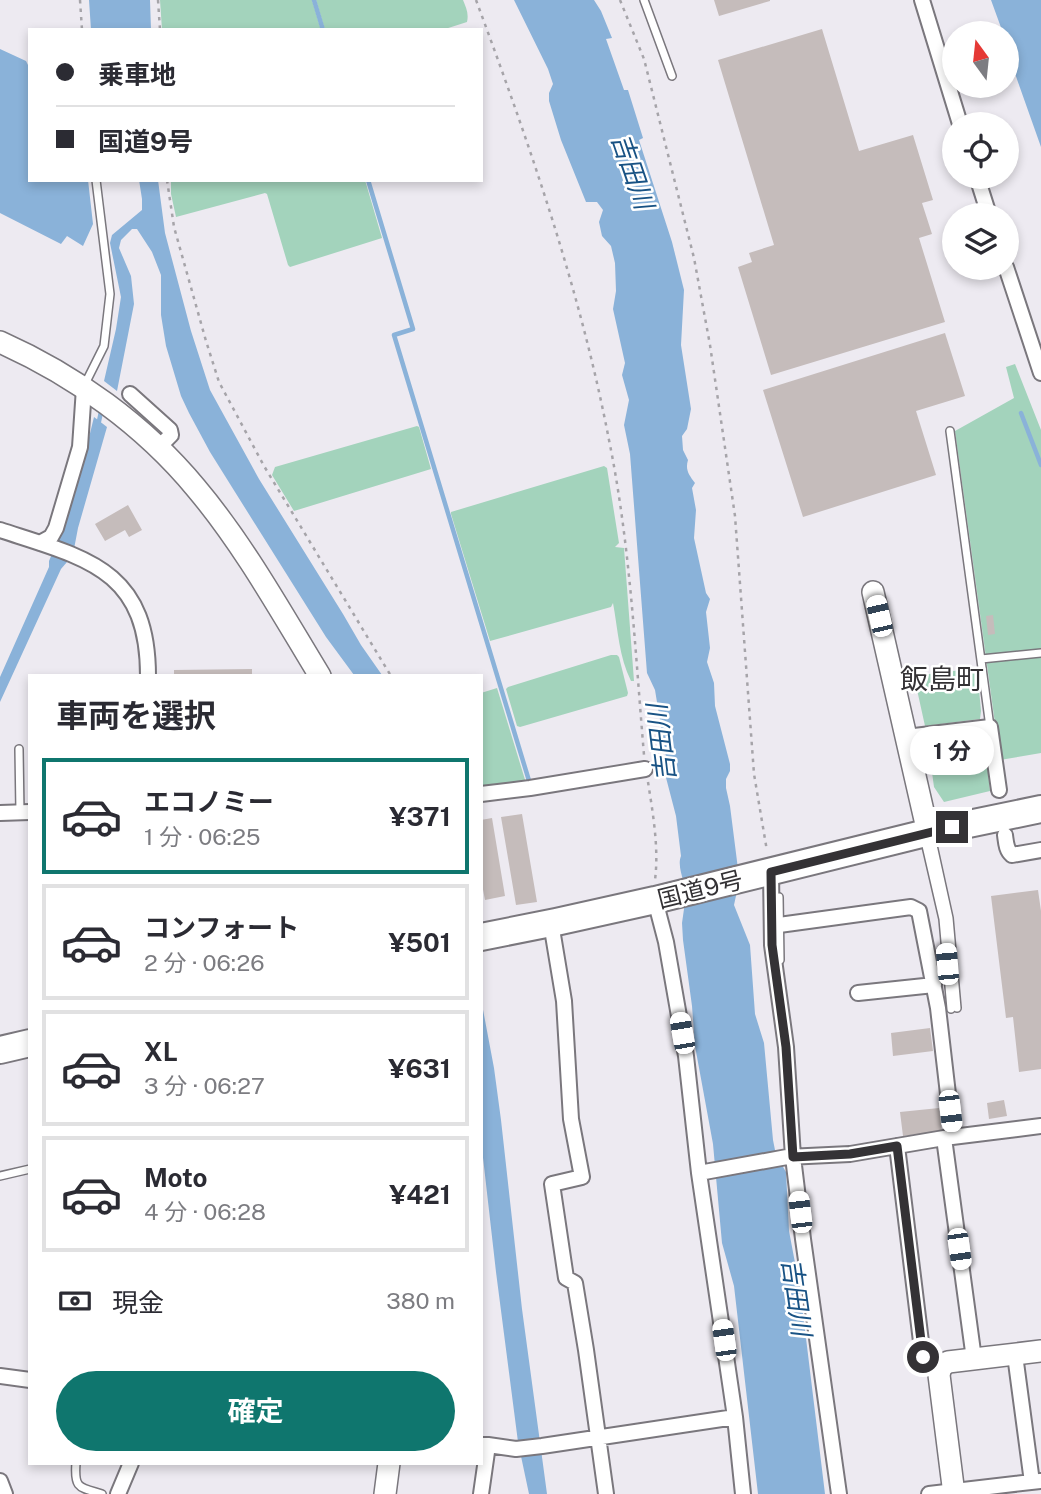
<!DOCTYPE html>
<html lang="ja">
<meta charset="utf-8">
<style>
body{margin:0;font-family:"Public Sans","Noto Sans JP",sans-serif;background:#f7f7f7;color:#2b2b33;height:100vh;display:flex;flex-direction:column;font-size:26px;white-space:nowrap}
*{box-sizing:border-box;margin:0}
p{font-size:23px;color:#7c7c81}
.icon{flex:none;width:38px;height:38px;fill:none;stroke:currentColor;stroke-width:2;stroke-linecap:round;stroke-linejoin:round}
.map{position:relative;flex:1;overflow:hidden}
.sheet{position:absolute;left:28px;top:674px;width:455px;height:791px;display:flex;flex-direction:column;background:#fff;border-radius:0px;box-shadow:0 4px 10px #0003}
.sheet>*{flex:none}
.hud{position:absolute;left:28px;top:28px;width:455px;height:154px;border-radius:0px;box-shadow:0 4px 10px #0003;display:grid;align-content:center;height:154px;padding:0 28px;background:#fff}
.needle{width:46px;rotate:345deg}
.fabs{position:absolute;left:942px;top:21px;display:grid;gap:14px}
.fabs a{display:grid;place-items:center;width:77px;height:77px;border-radius:50%;background:#fff;box-shadow:0 4px 10px #0003;font-size:35px}
.end{position:absolute;width:32px;height:32px;margin:-16px;border:9px solid #343235;background:#fff;box-shadow:0 0 0 4px #fff}
.from{border-radius:50%}
.bubble{position:absolute;height:49px;border-radius:24px;background:#fff;box-shadow:0 4px 10px #0003;font-size:23px;font-weight:700;line-height:49px;text-align:center}
.car{position:absolute;width:21px;height:42px;margin:-21px -10px;border-radius:9px;box-shadow:0 0 5px 2px #0007;background:linear-gradient(#fff 24%,#345 0 40%,#fff 0 76%,#345 0 86%,#fff 0)}
.hud b{display:flex;align-items:center;gap:24px;height:66px;font-size:26px}
.hud b+b{border-top:2px solid #e1e1e2}
.hud i{width:18px;height:18px;background:#2b2b33}
ul{padding:0;list-style:none}
li{display:flex;align-items:center;gap:21px;height:116px;margin:0 14px 10px;padding:0 14px;border:4px solid #e1e1e2;border-radius:0px}
li div{flex:1}
li b{display:block;font-size:26px}
li em{font-style:normal;font-weight:700}
li.selected{border-color:#0f766e}
li>.icon{width:63px;height:63px;stroke-width:1.5}
h2{padding:0 28px;font-size:32px;line-height:84px}
.pay{display:flex;align-items:center;gap:18px;height:77px;padding:0 28px;font-size:26px}
.pay p{margin-inline-start:auto}
.action{display:flex;gap:14px;margin-top:auto;padding:14px 28px}
.action a{flex:1;height:80px;border-radius:42px;background:#0f766e;color:#fff;font-size:28px;font-weight:700;line-height:80px;text-align:center}
.map>svg:first-child{display:block}
.green{fill:#a3d3bc}
.water{fill:#8ab2d9}
.lines{fill:none;stroke-linecap:round;stroke-linejoin:round}
.stream{stroke:#8ab2d9;stroke-width:4.5}
.building{fill:#c5bcbb}
.lane-casing{stroke:#7a777d;stroke-width:10}
.street-casing{stroke:#7a777d;stroke-width:18}
.secondary-casing{stroke:#7a777d;stroke-width:24}
.highway-casing{stroke:#7a777d;stroke-width:30}
.path{stroke:#a6a4a9;stroke-width:2.5;stroke-dasharray:3.5 5;stroke-linecap:butt}
.lane{stroke:#fff;stroke-width:7}
.street{stroke:#fff;stroke-width:14}
.secondary{stroke:#fff;stroke-width:21}
.highway{stroke:#fff;stroke-width:26}
.route{stroke:#343235;stroke-width:9}
.labels{text-anchor:middle;dominant-baseline:central;stroke-width:5;stroke-linejoin:round;paint-order:stroke}
.street-label{font-size:24px;fill:#343235;stroke:#fff}
.water-label{font-size:26px;font-style:italic;fill:#185284;stroke:#fff}
.quarter-label{font-size:28px;fill:#343235;stroke:#fff}
</style>
<div class="map">
<svg width="1041" height="1494" viewBox="0 0 1041 1494">
<rect width="100%" height="100%" fill="#edeaf1"/>
<path class="green" d="M160,0H312L321,30H162Z
M316,0H463C466,8 469,13 467,22L442,30H325Z
M171,180H365L382,238L290,267L288,265L267,194L265,193L176,217L171,194Z
M1015,364L1041,430V753L1000,760L955,431L1014,398L1006,367Z
M417,426L419,427L431,469L294,511L272,475L275,467Z
M604,466L607,468L619,543L615,547L624,548L634,681H631C619,657 618,630 613,603L611,607L490,641L451,514V512Z
M611,655H617L619,657L628,693L627,696L520,727L517,726L506,689L508,687Z
M977,668L981,711L980,719L925,726L914,676Z
M497,688L526,783L481,790V693Z
M982,735L984,738L990,791L944,802L934,787L928,743Z"/>
<path class="water" d="M89,0H150L151,30H91Z
M514,0H594L601,11L612,38L606,39L624,90H628L643,138L639,140L672,242L684,290L681,345L691,409L687,429L682,436L683,450L688,460C685,470 689,475 695,483L692,488L696,510L694,538L706,593L710,599L706,612L710,648L707,662L714,683L715,706L730,764V771L726,779V788L730,806L738,869L683,880C681,873 678,863 681,856L676,816L664,770L667,763L655,690L647,673L630,454L624,425L629,400L622,375L625,363L613,309L616,291L615,263L611,246L602,236L599,222L603,210L597,202H586L561,140L549,101V93L553,84L548,69Z
M991,0H1041V147L1013,68L1006,43V33H1003Z
M0,49L26,61L30,69V180H88L93,224L83,246L67,236L61,244L0,213Z
M139,180H158L165,233L191,331L210,390L259,479L343,614L361,645L382,675H354L326,637L235,492L210,452L189,413L181,396L166,346L161,315V275L152,252L137,229H132L121,240L119,248L131,276L134,304L117,391L104,381L116,329L121,297L110,243L112,235L142,210V199Z
M94,417L107,427L78,528L74,549L67,562L61,569L0,702V677L49,567V561L65,523L82,466Z
M739,882L734,905L750,945L755,1014L764,1043L773,1140L776,1155L786,1172L789,1231L800,1289L825,1494H758L734,1286L722,1243L713,1144L695,1046L692,1006L683,940L682,923L686,895Z
M481,999L494,1068L501,1120L522,1309L547,1494H529L518,1442L496,1272L481,1140Z"/>
<g class="lines">
<path class="stream" d="M314,0L323,30
M368,180L413,329L394,335L530,784
M1021,413L1041,465
M98,426L102,407"/>
</g>
<path class="building" d="M714,0H770V1L719,16Z
M822,29L859,151L913,135L933,200L922,203L932,234L919,238L945,322L771,375L738,267L752,262L749,253L774,245L718,60Z
M945,333L965,396L916,411L936,475L803,517L763,390Z
M128,505L142,530L129,537L125,530L105,541L95,524Z
M993,615L995,634L988,635L986,616Z
M252,669V676H174V670Z
M522,814L537,902L516,905L501,817Z
M492,818L505,896L485,900L481,879V820Z
M1038,890L1041,911V1069L1019,1072L1013,1017L1006,1018L991,896Z
M930,1028L933,1051L893,1056L891,1033Z
M1004,1100L1007,1116L989,1119L987,1103Z
M939,1108L942,1131L903,1136L900,1112Z"/>
<g class="lines">
<g class="lane-casing">
<path id="lane" d="M644,0L672,76
M85,384L104,346L110,294L96,180
M950,431L990,727
M981,659L1041,653
M19,749L20,812
M931,836L949,918L957,1008
M924,837L943,919L951,1009
M779,897L780,960
M0,1176L30,1169
M76,1463C74,1489 79,1487 102,1494"/>
</g>
<g class="street-casing">
<path id="street" d="M922,0L960,124
M977,177L989,215
M1006,267L1041,373
M130,394L170,430L171,435L159,447
M0,530C86,558 148,569 148,676
M40,543L51,537L56,528L80,447L84,388
M906,737L990,727L999,790
M481,794L530,788L645,769
M0,813L30,812
M1005,835C1006,842 1006,850 1012,855L1041,850
M771,872L772,945L786,1047L793,1157L803,1239L839,1494
M655,900L666,942L686,1056L699,1173L735,1417L743,1494
M551,923L564,1001L571,1119L582,1177L552,1184L566,1278L575,1283L586,1350L606,1494
M779,925L911,907L919,911L938,1008L953,1137
M858,993L934,985
M944,1138L974,1359
M897,1146L923,1358L927,1365L939,1371
M699,1173L787,1157L850,1154L944,1138L1041,1126
M1015,1355L1032,1482
M0,1376L30,1380
M488,1445L516,1449L542,1446L735,1417
M0,1481L5,1494
M118,1494L131,1463
M481,1494L488,1445H481
M929,1494L1040,1481"/>
</g>
<g class="secondary-casing">
<path id="secondary" d="M0,342C74,375 144,425 196,488C244,545 281,612 320,676
M873,592L928,833
M385,1494L389,1463
M954,1494L939,1375L941,1367L948,1362L1041,1351"/>
</g>
<g class="highway-casing">
<path id="highway" d="M481,937L556,922L655,900L930,832L1041,809
M0,1050L30,1043"/>
</g>
<path class="path" d="M80,0L82,30
M158,0L160,30
M476,0C529,143 580,289 609,440C630,543 635,649 644,755
M620,0L644,59L694,258L710,345L735,516L754,774L767,851
M167,180L174,227L206,341L219,382L264,466L391,676
M648,782C653,814 659,848 655,880"/>
<use href="#lane" class="lane"/>
<use href="#street" class="street"/>
<use href="#secondary" class="secondary"/>
<use href="#highway" class="highway"/>
</g>
<g class="lines">
<path class="route" d="M923,1357L897,1146L850,1154L793,1157L786,1047L772,945L771,872L952,827"/>
</g>
<g class="labels">
<g class="street-label">
<text transform="translate(700 889) rotate(-14)">国道9号</text>
</g>
<g class="water-label">
<text transform="translate(633 171) rotate(71)">吉田川</text>
<text transform="translate(661 743) rotate(-97)">吉田川</text>
<text transform="translate(797 1297) rotate(82)">吉田川</text>
</g>
<g class="quarter-label">
<text x="942" y="678">飯島町</text>
</g>
</g>
</svg>
<div class="fabs">
<a><svg class="needle" viewBox="-14 -14 28 28"><path d="M0-13l5 13h-10z" fill="#e53935"/><path d="M0 13l5-13h-10z" fill="#7c7c81"/></svg></a>
<a><svg class="icon" aria-label="locate" viewBox="0 0 24 24"><circle cx="12" cy="12" r="6"/><path d="M12 2v4M12 18v4M2 12h4M18 12h4"/></svg></a>
<a><svg class="icon" aria-label="layers" viewBox="0 0 24 24"><path d="M12 4l9 5-9 5-9-5zM3 14l9 5 9-5"/></svg></a>
</div>
<i class="end from" style="left:923px;top:1357px"></i>
<i class="end" style="left:952px;top:827px"></i>
<div class="bubble" style="left:910px;top:726px;width:84px">1 分</div>
<i class="car" style="left:879px;top:616px;rotate:347deg"></i>
<i class="car" style="left:947px;top:964px;rotate:355deg"></i>
<i class="car" style="left:682px;top:1033px;rotate:350deg"></i>
<i class="car" style="left:950px;top:1111px;rotate:173deg"></i>
<i class="car" style="left:800px;top:1212px;rotate:353deg"></i>
<i class="car" style="left:959px;top:1249px;rotate:172deg"></i>
<i class="car" style="left:724px;top:1340px;rotate:352deg"></i>
<div class="hud">
<b><i class="from"></i>乗車地</b>
<b><i></i>国道9号</b>
</div>
<section class="sheet">
<h2>車両を選択</h2>
<ul>
<li class="selected"><svg class="icon" aria-label="car" viewBox="0 0 24 24"><path d="M5 17H2v-5l4-1 3-4h7l3 4 3 1v5h-3M9 17h6M6 11h13"/><circle cx="7" cy="17" r="2"/><circle cx="17" cy="17" r="2"/></svg><div><b>エコノミー</b><p>1 分 · 06:25</p></div><em>¥371</em></li>
<li><svg class="icon" aria-label="car" viewBox="0 0 24 24"><path d="M5 17H2v-5l4-1 3-4h7l3 4 3 1v5h-3M9 17h6M6 11h13"/><circle cx="7" cy="17" r="2"/><circle cx="17" cy="17" r="2"/></svg><div><b>コンフォート</b><p>2 分 · 06:26</p></div><em>¥501</em></li>
<li><svg class="icon" aria-label="car" viewBox="0 0 24 24"><path d="M5 17H2v-5l4-1 3-4h7l3 4 3 1v5h-3M9 17h6M6 11h13"/><circle cx="7" cy="17" r="2"/><circle cx="17" cy="17" r="2"/></svg><div><b>XL</b><p>3 分 · 06:27</p></div><em>¥631</em></li>
<li><svg class="icon" aria-label="car" viewBox="0 0 24 24"><path d="M5 17H2v-5l4-1 3-4h7l3 4 3 1v5h-3M9 17h6M6 11h13"/><circle cx="7" cy="17" r="2"/><circle cx="17" cy="17" r="2"/></svg><div><b>Moto</b><p>4 分 · 06:28</p></div><em>¥421</em></li>
</ul>
<div class="pay"><svg class="icon" aria-label="cash" viewBox="0 0 24 24"><path d="M3 7h18v10H3z"/><circle cx="12" cy="12" r="2"/></svg>現金<p>380 m</p></div>
<div class="action"><a>確定</a></div>
</section>
</div>
